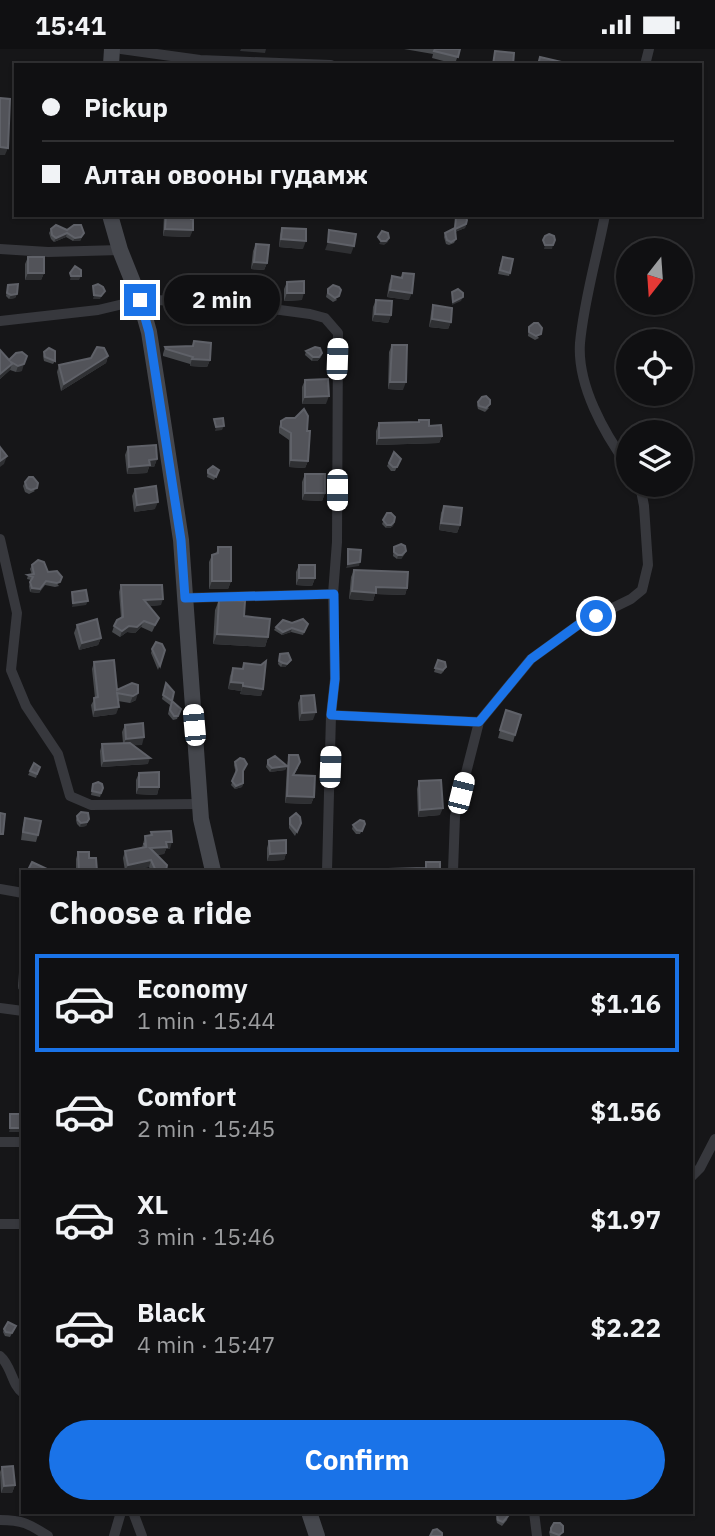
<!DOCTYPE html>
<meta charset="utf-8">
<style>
body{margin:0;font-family:"IBM Plex Sans",sans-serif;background:#19191b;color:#f1f3f6;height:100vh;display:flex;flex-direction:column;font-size:26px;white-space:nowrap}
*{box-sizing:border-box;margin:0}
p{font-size:23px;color:#9c9d9f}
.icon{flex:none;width:38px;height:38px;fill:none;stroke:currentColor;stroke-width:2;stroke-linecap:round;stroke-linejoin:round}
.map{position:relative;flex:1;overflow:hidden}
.side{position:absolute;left:21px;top:821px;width:672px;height:644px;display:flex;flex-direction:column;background:#101012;border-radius:0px;box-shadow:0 2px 5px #0004,0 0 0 2px #303032}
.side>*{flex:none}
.top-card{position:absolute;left:14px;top:14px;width:688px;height:154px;border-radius:0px;box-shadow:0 2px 5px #0004,0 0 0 2px #303032;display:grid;align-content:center;height:154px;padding:0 28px;background:#101012}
.needle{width:46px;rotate:197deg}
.tools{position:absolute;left:616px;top:189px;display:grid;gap:14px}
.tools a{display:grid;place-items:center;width:77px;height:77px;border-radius:50%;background:#101012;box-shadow:0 2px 5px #0004,0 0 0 2px #303032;font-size:35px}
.end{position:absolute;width:32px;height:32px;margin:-16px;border:9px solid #1a73e8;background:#fff;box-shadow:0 0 0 4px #fff}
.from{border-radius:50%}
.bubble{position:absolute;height:49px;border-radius:24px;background:#101012;box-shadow:0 2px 5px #0004,0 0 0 2px #303032;font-size:23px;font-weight:700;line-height:49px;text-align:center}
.car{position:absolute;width:21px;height:42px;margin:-21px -10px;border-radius:9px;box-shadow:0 0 5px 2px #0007;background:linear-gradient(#fff 24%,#345 0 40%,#fff 0 76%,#345 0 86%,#fff 0)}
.top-card b{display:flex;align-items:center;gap:24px;height:66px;font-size:26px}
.top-card b+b{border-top:2px solid #303032}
.top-card i{width:18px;height:18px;background:#f1f3f6}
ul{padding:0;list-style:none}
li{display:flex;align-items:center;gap:21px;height:98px;margin:0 14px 10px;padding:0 14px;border:4px solid transparent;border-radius:0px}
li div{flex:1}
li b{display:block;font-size:26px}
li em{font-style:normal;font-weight:700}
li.on{border-color:#1a73e8}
li>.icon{width:63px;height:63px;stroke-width:1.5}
h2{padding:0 28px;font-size:32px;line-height:84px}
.action{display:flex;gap:14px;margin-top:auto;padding:14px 28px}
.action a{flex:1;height:80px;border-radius:42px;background:#1a73e8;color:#fff;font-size:28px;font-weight:700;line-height:80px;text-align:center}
.status{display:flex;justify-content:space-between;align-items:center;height:49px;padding:0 35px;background:#101012;direction:ltr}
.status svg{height:19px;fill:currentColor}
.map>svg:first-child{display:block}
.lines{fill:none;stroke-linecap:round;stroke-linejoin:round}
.minor{stroke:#37383d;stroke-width:10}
.secondary{stroke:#45474d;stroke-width:16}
.wall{fill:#47494d}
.shaded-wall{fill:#2f3033}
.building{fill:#525359;stroke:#5f6168;stroke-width:2}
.route{stroke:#1a73e8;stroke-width:9}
</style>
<div class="status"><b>15:41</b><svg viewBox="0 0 49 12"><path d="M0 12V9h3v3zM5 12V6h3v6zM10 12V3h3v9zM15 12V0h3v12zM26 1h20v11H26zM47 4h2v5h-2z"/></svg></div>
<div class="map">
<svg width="715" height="1487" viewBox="0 0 715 1487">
<rect width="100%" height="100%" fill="#161618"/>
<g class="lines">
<path class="minor" d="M121,0L200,11L331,16
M645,16L649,0
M605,166C597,208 584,251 580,294C577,336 604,384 628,417
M0,200L48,203L120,201
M0,272L98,261L140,251L213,252L310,265L325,269L338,284L337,493L333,545L335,630L331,666L327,822
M0,490L17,564L11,621L26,657L58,705L70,747L91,756L200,755
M185,549L333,545
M331,666L479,673
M453,822L455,767L479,673L531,610L578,576L631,550L642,541L648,516L644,457L640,436
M0,840L23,844
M0,959L23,962
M0,1093H23
M691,1128L700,1119L715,1090
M0,1175H23
M0,1307C12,1317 11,1335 23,1344
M133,1463L142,1487
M534,1463L537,1487
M0,1471C23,1471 29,1475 48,1487
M114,1487L121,1463"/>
<path class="secondary" d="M111,16L112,0
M110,166L120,201L140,251L149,283L162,366L181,491L201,770L213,822
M309,1463L317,1487"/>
</g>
<path class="wall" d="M404,0H460L455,15L432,9L433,5Z
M164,166H191L190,188L163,187Z
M456,168L467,171L465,179L455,183L456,190L454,194L449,196L446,195L444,188L445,184L454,180Z
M282,179L303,200L279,198L280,186Z
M51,180L67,181L84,184L80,192H73L66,188L54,193L51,190L49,184Z
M256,195L267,214L264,221L251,220L253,202Z
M28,208L44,224L41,231H25V215Z
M501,212L510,224L509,227L498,225Z
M403,224L409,251L387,248L389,235L392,227L401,229Z
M287,233L302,251L284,252V240Z
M8,236L17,245L15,249L9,250L6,247Z
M328,240L337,251L333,253L326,248Z
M376,251L391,266L388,274L372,272L373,258Z
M433,256L451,273L448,280L429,278L431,264Z
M529,278L539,289L535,291L528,287Z
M194,292L210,311L207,318L190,317V315L163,307V305L165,298L192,297Z
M392,296L403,341L388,340L389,303Z
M0,301L9,311L16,304L22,322L16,323L10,321L0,330Z
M306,302L322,304L321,308L317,312H312L305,306Z
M44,303L55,312L53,315L44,312L43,307Z
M108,307L106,314L61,342L57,323L59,316Z
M305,331L326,355H302V338Z
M478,353L489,359L485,363L478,360L477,356Z
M295,369L307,382L308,412L305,419L289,418V391L279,384V378L281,372Z
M419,371L429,377L442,387L439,394L376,396V382L379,374L418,373Z
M128,398L157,410L154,418H149L147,424L127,425L125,406Z
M394,403L399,414L395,422H391L387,417Z
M208,421H219L214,431L207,428Z
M305,425L325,444L322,452L302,451V433Z
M25,433L35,442L29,445L25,443L23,437Z
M135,440L155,460L134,463L132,447Z
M444,457L460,476L457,484L439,481L441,464Z
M387,464L394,473L393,477L390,479H386L382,475Z
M218,498L231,532L228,540H209V513L212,506L216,505Z
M394,498L406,502L404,506L401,510H397L393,507Z
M32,516L48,523L59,537L55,538L45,536L39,544L30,543L29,537L31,531L27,530L28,526H32L30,520Z
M299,516L315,529L312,537L296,536V523Z
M354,521L407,539L405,546L375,545L373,552L349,550L351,528Z
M121,536L161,556L149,557L159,569L152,583L141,578L135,584L127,583L120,588L112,583L114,577L121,569L119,543Z
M219,551L244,567L268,588L265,598L213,595L215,561Z
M292,574L308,575L303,586L291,583L282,586L274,581L276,578Z
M77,576L101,589L98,596L79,601L74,584Z
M152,600L165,601L158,621L151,604Z
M280,605L291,611L289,614L285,618H281L278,615Z
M438,611L444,622L441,625L434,623Z
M94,613L117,641L132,634L136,651L130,654L118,652L116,665L93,668L91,656L95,649L92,620Z
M244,614L263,640L261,647L240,645L241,642L228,640L230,627L233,619L242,620Z
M165,638L172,652L181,660L177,670L173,671L168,665L170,656L162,650Z
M301,647L313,671L299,672L298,654Z
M506,661L521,666L513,693L498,689Z
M125,676L142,696H134L148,715L101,718L100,702L102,695L123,694L122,683Z
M289,706L298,719L294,726L314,748L311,755L285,754L287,717L285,721L270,723L266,718L268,711L287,717Z
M235,713L247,715L243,723V734L242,738L235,740L231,736L236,725L234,716Z
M34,714L40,718L36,729L28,726Z
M139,724L159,738L157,746L136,745V731Z
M419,732L440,766L418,768L417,740Z
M93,735L103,739L100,748L91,746Z
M77,767L89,770L86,777L80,778L77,775L76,771Z
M25,769L38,786L36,793L21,791L23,776Z
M290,769L301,774L295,787L289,779V773Z
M365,775L360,785H356L352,780L353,776Z
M151,783L170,800H166L164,805L156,806L166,822H151L149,818L125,822L123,809L125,802L142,799L145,787H150Z
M269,792L286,804L284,811L267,812V799Z
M78,803L89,809L97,822H76V810Z
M22,916H23V941L18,940L19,923Z
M16,1277L10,1288L5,1287L3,1283L4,1280Z
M2,1418L15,1436L12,1444H1L0,1423Z
M497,1466L508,1467L507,1471L502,1477L497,1474L496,1470Z
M551,1479L561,1487H550L549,1483Z"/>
<path class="shaded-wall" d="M241,0H266L265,4L240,2Z
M0,98L8,99L5,106H0Z
M466,175L465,179L454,183L455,180Z
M165,180L193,181L190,188L163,187Z
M67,184L66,188L54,193L56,189Z
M84,184L80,192H73L75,189Z
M389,189L388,193L384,196L379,195L381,192Z
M281,190L306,192L303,200L279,198Z
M328,193L354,197L351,205L325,201Z
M545,196H553L552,200H544Z
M254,213L267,214L264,221L251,220Z
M28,224H44L41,231H25Z
M71,227H81L79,231H70Z
M390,241L412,244L409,251L387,248Z
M105,242L100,250H93L94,246Z
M287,244H304L302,251L284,252Z
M17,245L15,249L9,250L11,246Z
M463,248L461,252L452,256L453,253Z
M375,265L391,266L388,274L372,272Z
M432,270L451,273L448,280L429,278Z
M322,304L321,308L317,312H312L313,308Z
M108,307L106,314L61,342L64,335Z
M192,310L210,311L207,318L190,317Z
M12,315L10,321L0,330V325Z
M24,315L22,322L16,323L18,317Z
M390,333H406L403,341L388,340Z
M329,347L326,355H302L305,348Z
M224,377L222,381L215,382L216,378Z
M442,387L439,394L376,396L379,389Z
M7,407L4,415L0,418V412Z
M157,410L154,418H149L147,424L127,425L129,418L149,411Z
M291,411L308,412L305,419L289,418Z
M305,444H325L322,452L302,451Z
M158,453L155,460L134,463L137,456Z
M394,473L393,477L390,479H386L387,476Z
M441,474L460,476L457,484L439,481Z
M406,502L404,506L401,510H397L398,506Z
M360,513L359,517L346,519L348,515Z
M299,529H315L312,537L296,536Z
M46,532L39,544L30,543L32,539Z
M212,532H231L228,540H209Z
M376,538L407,539L405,546L375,545L373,552L349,550L352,542Z
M163,550L161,556L142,558L144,551Z
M88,552L86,556L72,558L73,554Z
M144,572L141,578L135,584L127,583L120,588L122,582L129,577Z
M292,579L291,583L282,586L283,583Z
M217,585L268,588L265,598L213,595Z
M101,589L98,596L79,601L82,594Z
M291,611L289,614L285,618H281L283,614Z
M231,633L243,634L241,642L228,640Z
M243,637L263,640L261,647L240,645Z
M138,644L136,651L130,654L133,647Z
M119,658L116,665L93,668L95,661Z
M316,663L313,671L299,672L302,664Z
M144,688L142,696L123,697L126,690Z
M150,709L148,715L101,718L104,712Z
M287,717L285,721L270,723L272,719Z
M243,734L242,738L235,740L236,737Z
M139,738H159L157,746L136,745Z
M287,747L314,748L311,755L285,754Z
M443,759L440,766L418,768L420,761Z
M89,770L86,777L80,778L81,774Z
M166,793H172L170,800H166L164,805L147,806L150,799Z
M286,804L284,811L267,812L270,805Z
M151,811L149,818L125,822L128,816Z
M20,933H23V941L18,940Z
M10,1079H20L19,1083H9Z
M15,1436L12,1444H1L4,1437Z"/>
<path class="building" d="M435,0H460L458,8L434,2Z
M495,2L514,4L513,16H493Z
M540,8L566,14V16H538Z
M0,49L10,50L8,99L0,98Z
M166,166H191V170H193V181L165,180Z
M458,166H465L467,171L466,175L455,180L456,190L451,193L447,191L445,184L455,179L456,168Z
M56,176L67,181L74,176H81L84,184L81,188L75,189L67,184L56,189L52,186L51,180Z
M282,179L306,180V192L281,190Z
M329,181L356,185L354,197L328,193Z
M382,182L388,184L389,189L386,192H381L378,188Z
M549,185L554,187L555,191L553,196H545L543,191L545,187Z
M256,195L269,196L267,214L254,213Z
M28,208H44V224H28Z
M503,208L513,210L510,224L500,221Z
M75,217L81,221V227H71L70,224Z
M403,224L414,225L412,244L390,241L392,227L402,229Z
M304,232V244H287V233Z
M18,235L17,245L11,246L7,244L8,236Z
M98,235L103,238L105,242L101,247L94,246L93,237Z
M333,236L339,238L341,241L339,247L335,249L328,244V240Z
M458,240L463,244V248L453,253L452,243Z
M376,251L392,252L391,266L375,265Z
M433,256L452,259L451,273L432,270Z
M534,274H538L542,279L541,285L536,287L529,283V278Z
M194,292L211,294L210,311L192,310L193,308L166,300L165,298L193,297Z
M392,296H407L406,333H390Z
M97,298L104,299L108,307L64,335L59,316L91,309Z
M315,298L320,299L322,304L319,308H313L306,302Z
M49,299L55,302V312L45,308L44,303Z
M0,301L9,311L16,304L22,303L27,307L24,315L18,317L11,313L12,315L0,325Z
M328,330L329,347L305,348V331Z
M486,347L490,351V355L486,359L479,357L478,353L482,348Z
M304,360L308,367L307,382H310L308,412L291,411V384L281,378V372L286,369H295Z
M223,369L224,377L216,378L214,370Z
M419,371H429V377L441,376L442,387L379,389V374L419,373Z
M156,396L157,410L149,411L150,416L129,418L128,398Z
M0,398L7,407L0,412Z
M394,403L401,410L397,418H393L389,414Z
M213,417L219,421L216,428L208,424V421Z
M305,425H325V444H305Z
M29,428H33L38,434L37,439L31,441L27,439L25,433Z
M156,437L158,453L137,456L135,440Z
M444,457L462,459L460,476L441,474Z
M387,464H391L395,468L394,473L391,476H387L383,471Z
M401,495L405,497L406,502L402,506H398L394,503V498Z
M218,498H231V532H212V506L218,504Z
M348,500L361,501L360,513L348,515Z
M38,511L44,513L48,523L57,522L62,528L60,533L57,534L46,532L40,540L32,539L30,533L33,528L28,526L34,525L32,516Z
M299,516H315V529H299Z
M354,521L408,523L407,539L376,538V544L352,542Z
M121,536H162L163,550L144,551L159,569L155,576L144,572L137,578L129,577L122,582L114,577L117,571L123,568Z
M86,541L88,552L73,554L72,543Z
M219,551L245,552L244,567L270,570L268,588L217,585Z
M97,570L101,589L82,594L77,576Z
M303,570L308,575L304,583L292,579L283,583L276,578L283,571L292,574Z
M156,593L162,595L165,601L160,617L152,600Z
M288,604L291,611L287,615L283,614L279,612L280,605Z
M114,611L117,641L132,634L138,636V644L133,647L117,644L119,658L95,661L94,649L98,648L94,613Z
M438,611L445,613L446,618L443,621L435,619Z
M266,612L263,640L243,637V634L231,633L233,619L243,620L244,614L261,616Z
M166,634L174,643L172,652L181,660L178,667H174L170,661L172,652L163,646Z
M314,646L316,663L302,664L301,647Z
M506,661L521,666L515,686L500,681Z
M143,674L144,688L126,690L125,676Z
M130,694L150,709L104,712L102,695Z
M289,706H298L300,713L293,726L315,727L314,748L287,747Z
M275,707L287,717L272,719L268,715V711Z
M240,709L244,710L247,715L243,722V734L236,737L232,732L237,721L235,713Z
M34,714L40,718L37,725L30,722Z
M159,723V738H139V724Z
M441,731L443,759L420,761L419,732Z
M98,733L102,735L103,739L101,744L92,742L93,735Z
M81,763L88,764L89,770L87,773L81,774L78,771L77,767Z
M0,764L5,765L3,785H0Z
M296,764L300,768L301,774L297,783L290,775V769Z
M25,769L41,772L38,786L23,783Z
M360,771L364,772L365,775L362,782L357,781L353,776Z
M171,782L172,793H166L167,798L150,799L167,816L166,822H156L151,811L128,816L125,802L146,798L144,794L146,796L145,787L152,786L151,783Z
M286,791V804L270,805L269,792Z
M78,803H89V809H96L97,822H79Z
M32,813L49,821L30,822L28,821Z
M426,813H440V822H389V820L426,819Z
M22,916H23V933H20Z
M10,1065H20V1079H10Z
M8,1273L16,1277L12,1284L6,1283L4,1280Z
M13,1417L15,1436L4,1437L2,1418Z
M500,1463H506L508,1467L503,1473L498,1471L497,1466Z
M554,1474H560L563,1477V1483L559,1486L551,1483V1479Z
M437,1480L442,1484V1487H430L433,1481Z"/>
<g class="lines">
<path class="route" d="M140,251L149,283L181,491L185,549L334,545L335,630L331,666L479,673L531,610L578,576L596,567"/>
</g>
</svg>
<div class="tools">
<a><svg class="needle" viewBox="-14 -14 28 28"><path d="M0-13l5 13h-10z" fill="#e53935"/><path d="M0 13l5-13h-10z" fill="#9c9d9f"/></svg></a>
<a><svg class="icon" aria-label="locate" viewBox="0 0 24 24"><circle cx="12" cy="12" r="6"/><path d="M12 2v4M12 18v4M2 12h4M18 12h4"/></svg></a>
<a><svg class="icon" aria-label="layers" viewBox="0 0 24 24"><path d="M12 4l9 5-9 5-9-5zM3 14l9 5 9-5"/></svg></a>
</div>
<i class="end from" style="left:596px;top:567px"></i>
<i class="end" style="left:140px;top:251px"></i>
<div class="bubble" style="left:164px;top:226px;width:116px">2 min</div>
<i class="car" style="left:337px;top:310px;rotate:2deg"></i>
<i class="car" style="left:337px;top:441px;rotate:180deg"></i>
<i class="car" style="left:194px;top:676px;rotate:355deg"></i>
<i class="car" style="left:330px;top:718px;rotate:2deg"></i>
<i class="car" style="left:461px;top:744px;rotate:14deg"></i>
<div class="top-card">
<b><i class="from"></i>Pickup</b>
<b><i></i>Алтан овооны гудамж</b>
</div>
<section class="side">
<h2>Choose a ride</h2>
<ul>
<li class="on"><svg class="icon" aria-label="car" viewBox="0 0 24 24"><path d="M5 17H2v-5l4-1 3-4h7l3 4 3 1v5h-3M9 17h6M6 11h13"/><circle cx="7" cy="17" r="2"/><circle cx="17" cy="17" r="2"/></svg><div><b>Economy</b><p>1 min · 15:44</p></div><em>$1.16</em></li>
<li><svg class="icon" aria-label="car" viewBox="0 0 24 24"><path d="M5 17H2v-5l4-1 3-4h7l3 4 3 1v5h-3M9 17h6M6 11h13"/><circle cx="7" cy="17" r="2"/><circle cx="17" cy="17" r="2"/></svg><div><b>Comfort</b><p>2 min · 15:45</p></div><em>$1.56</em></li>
<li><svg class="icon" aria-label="car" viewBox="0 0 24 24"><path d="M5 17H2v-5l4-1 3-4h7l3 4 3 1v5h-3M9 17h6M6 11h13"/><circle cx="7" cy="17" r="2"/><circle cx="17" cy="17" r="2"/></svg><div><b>XL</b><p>3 min · 15:46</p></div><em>$1.97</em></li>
<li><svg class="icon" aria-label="car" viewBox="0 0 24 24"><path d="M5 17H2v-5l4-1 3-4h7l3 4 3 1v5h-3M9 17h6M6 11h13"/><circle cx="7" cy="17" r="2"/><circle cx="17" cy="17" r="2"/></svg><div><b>Black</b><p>4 min · 15:47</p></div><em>$2.22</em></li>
</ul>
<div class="action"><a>Confirm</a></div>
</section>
</div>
